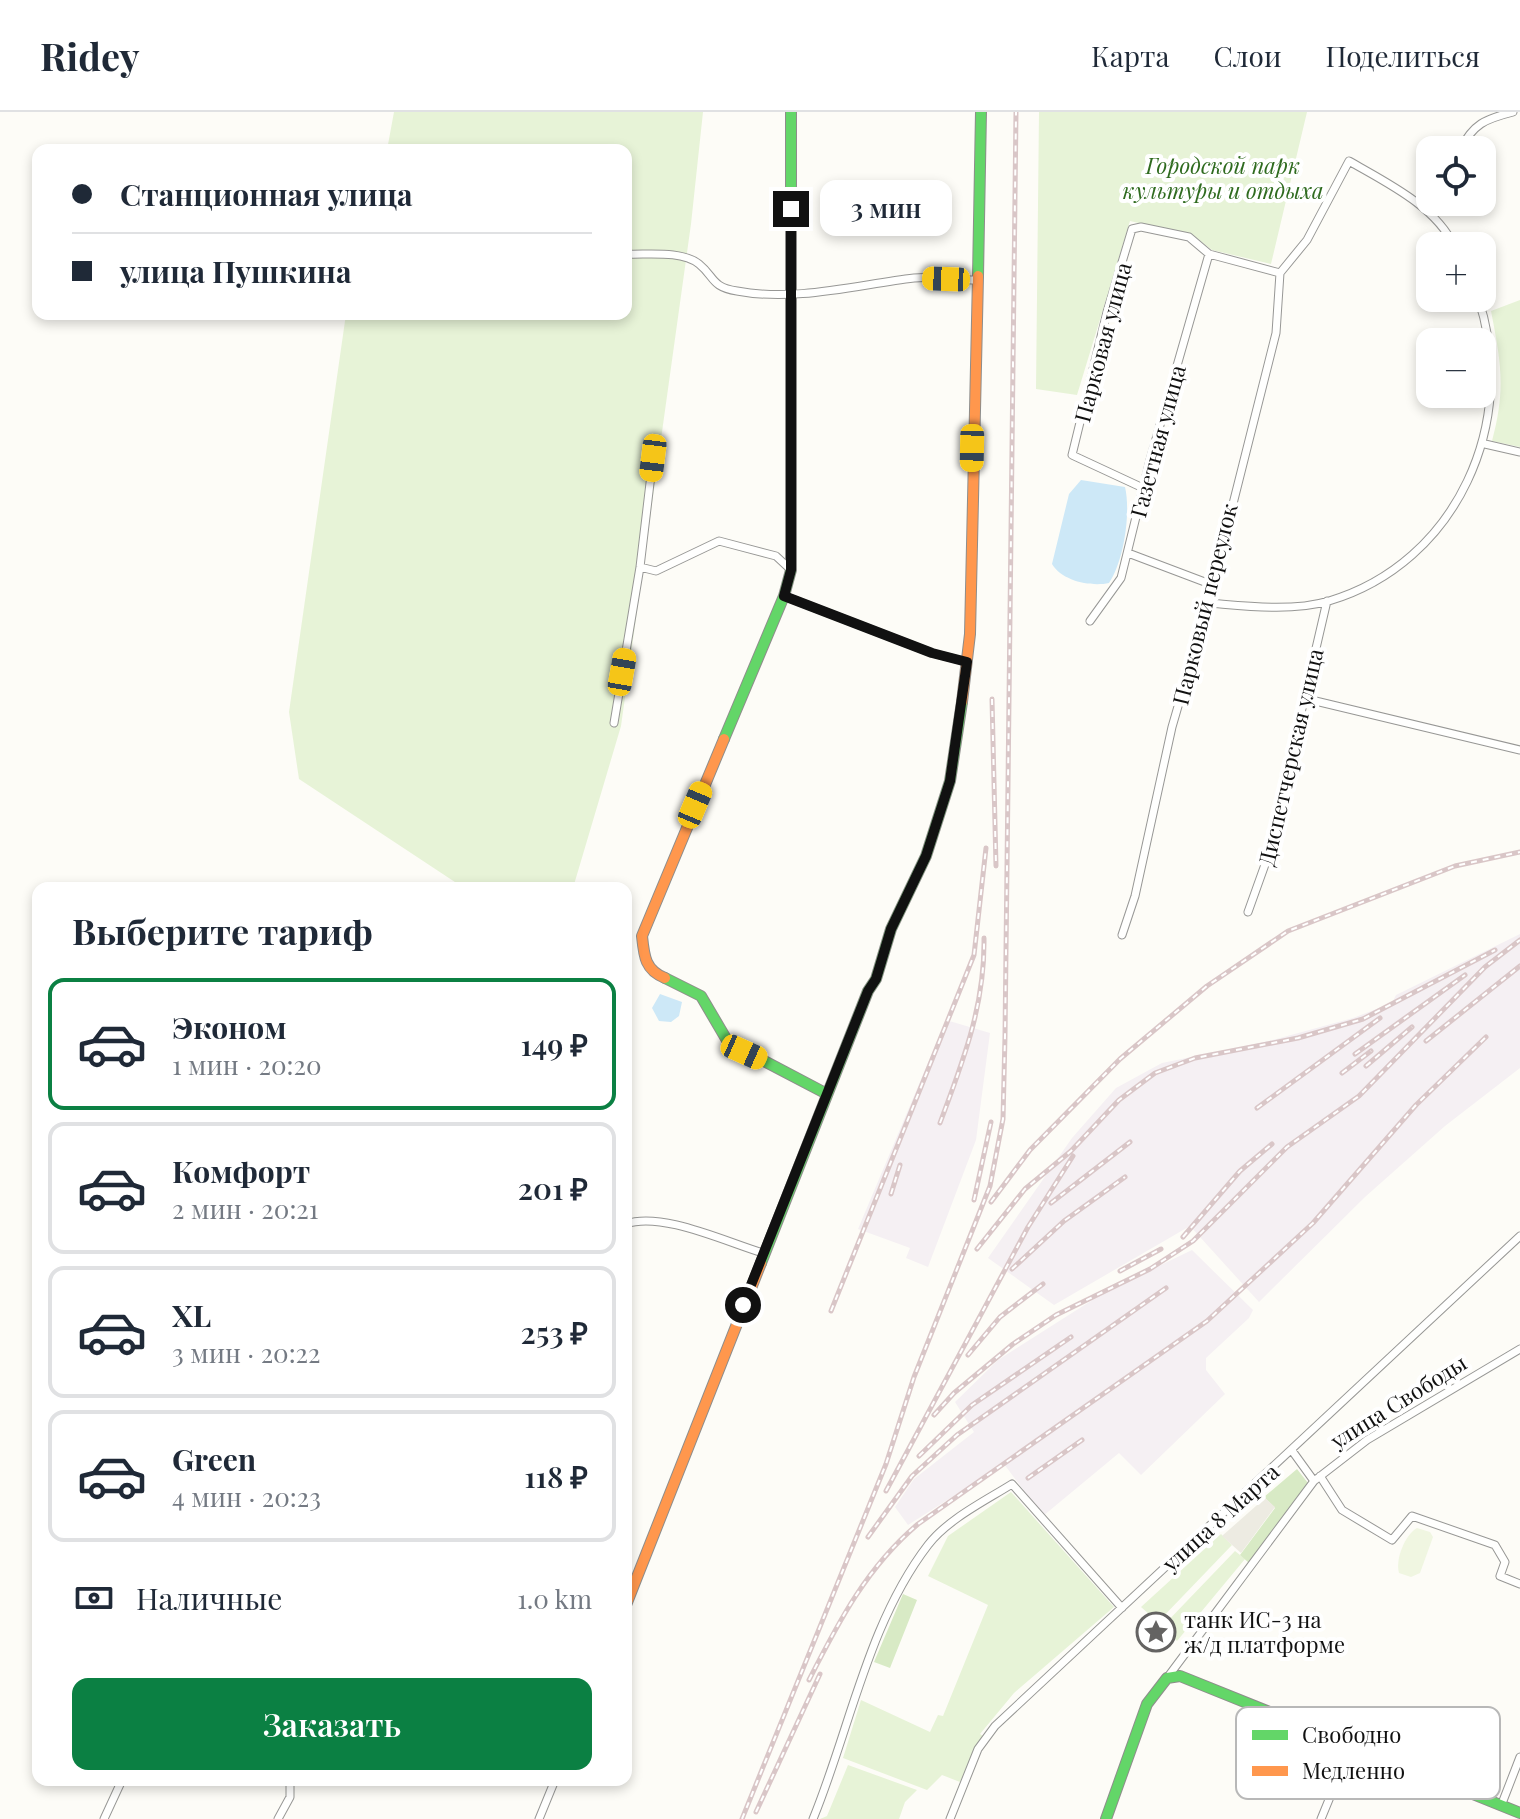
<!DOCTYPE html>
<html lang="ru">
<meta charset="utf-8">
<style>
body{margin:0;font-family:"Playfair Display",serif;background:#f6f6f7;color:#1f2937;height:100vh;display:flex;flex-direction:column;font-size:30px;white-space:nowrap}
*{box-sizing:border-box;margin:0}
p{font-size:26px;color:#747a83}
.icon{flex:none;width:44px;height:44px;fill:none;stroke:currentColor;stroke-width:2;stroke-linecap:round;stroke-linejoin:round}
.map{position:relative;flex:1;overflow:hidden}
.panel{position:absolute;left:32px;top:770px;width:600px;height:904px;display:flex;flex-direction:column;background:#fff;border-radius:16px;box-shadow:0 4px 12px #0003}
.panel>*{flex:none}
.guide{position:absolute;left:32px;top:32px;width:600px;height:176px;border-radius:16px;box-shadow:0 4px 12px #0003;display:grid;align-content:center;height:176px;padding:0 40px;background:#fff}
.controls{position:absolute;left:1416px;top:24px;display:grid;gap:16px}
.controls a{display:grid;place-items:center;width:80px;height:80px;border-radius:16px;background:#fff;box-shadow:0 4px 12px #0003;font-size:40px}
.end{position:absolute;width:36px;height:36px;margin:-18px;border:10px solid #111;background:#fff;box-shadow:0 0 0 4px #fff}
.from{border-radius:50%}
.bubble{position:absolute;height:56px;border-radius:16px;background:#fff;box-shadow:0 4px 12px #0003;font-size:26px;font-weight:600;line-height:56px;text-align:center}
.car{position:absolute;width:24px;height:48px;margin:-24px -12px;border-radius:10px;box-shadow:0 0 6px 2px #0007;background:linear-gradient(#f5c518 24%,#345 0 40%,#f5c518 0 76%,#345 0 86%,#f5c518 0)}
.guide b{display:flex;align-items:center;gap:28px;height:76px;font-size:30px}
.guide b+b{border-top:2px solid #e0e1e3}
.guide i{width:20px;height:20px;background:#1f2937}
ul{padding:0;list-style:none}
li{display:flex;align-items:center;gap:24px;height:132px;margin:0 16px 12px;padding:0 24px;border:4px solid #e0e1e3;border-radius:16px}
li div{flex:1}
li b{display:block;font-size:30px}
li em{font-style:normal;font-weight:600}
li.selected{border-color:#0b8043}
li>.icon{width:72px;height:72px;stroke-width:1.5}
h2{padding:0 40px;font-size:36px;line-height:96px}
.pay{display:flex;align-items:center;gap:20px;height:88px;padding:0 40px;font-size:30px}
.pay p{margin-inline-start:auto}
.action{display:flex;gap:16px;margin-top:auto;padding:16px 40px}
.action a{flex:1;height:92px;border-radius:16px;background:#0b8043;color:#fff;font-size:32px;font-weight:600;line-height:92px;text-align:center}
header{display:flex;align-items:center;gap:48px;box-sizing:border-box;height:112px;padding:0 40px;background:#fff;border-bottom:2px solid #e0e1e3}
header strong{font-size:38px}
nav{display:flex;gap:44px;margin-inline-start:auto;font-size:28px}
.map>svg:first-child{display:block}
.industrial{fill:#f5f0f3}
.green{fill:#e7f3d7}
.forest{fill:#d8eac5}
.pitch{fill:#f0f6e1}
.plaza{fill:#edebe2}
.water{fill:#cde8f7}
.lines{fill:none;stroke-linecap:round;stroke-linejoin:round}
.street-casing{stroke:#979795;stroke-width:9}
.fast-casing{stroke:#8e8d8b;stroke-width:12}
.slow-casing{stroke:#8e8d8b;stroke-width:12}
.street{stroke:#fffffe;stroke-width:7}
.fast{stroke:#63d668;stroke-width:10}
.slow{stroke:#ff974d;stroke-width:10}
.rail-casing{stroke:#d9c6c7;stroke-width:5}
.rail{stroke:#fff;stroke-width:2;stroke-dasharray:6;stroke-linecap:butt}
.route{stroke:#111;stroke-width:10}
.labels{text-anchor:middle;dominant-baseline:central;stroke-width:8;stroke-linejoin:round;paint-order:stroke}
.park-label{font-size:22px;font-style:italic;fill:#2f6b1f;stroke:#fff}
.street-label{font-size:22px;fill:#111;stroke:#fff}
.poi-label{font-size:22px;fill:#111;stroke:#fff;text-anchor:start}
.key{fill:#fff;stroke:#b8b8b8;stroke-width:2}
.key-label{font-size:22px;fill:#111}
</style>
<header>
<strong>Ridey</strong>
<nav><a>Карта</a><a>Слои</a><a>Поделиться</a></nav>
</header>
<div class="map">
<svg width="1520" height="1707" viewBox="0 0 1520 1707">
<rect width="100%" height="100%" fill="#fdfcf7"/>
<path class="industrial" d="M1520,822V956L1445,1014L1365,1085L1259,1190L1190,1114L1054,1193L988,1146L1072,1026L1116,976L1162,951L1265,930L1353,906L1392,891L1396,883Z
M946,908L990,921L976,1028L928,1155L906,1146L910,1136L858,1117Z
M1192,1138L1253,1198L1249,1206L1206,1246V1258L1225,1282L1141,1363L1119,1341L1043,1404L1004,1352L908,1413L895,1395L914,1367L974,1320L955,1290L998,1248L1105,1180Z"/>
<path class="green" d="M394,0H703L691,112L621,614L573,776H464L299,667L289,600L346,202H626V38H387Z
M1039,0H1307L1271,152L1212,138L1194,124L1130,109L1077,283L1036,277Z
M1520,188V335L1492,329C1506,277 1501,251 1491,199Z
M1011,1380L1114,1495L1014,1581L980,1622L983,1624L960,1670L942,1663L927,1678L843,1646L861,1588L930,1620L938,1603L943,1604L988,1493L928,1464L948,1424Z
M1221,1422L1232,1433L1158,1510L1141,1495Z
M1235,1439L1245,1447L1177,1529L1162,1515Z
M848,1653L917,1678L905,1690L899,1707H820L827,1704Z"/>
<path class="forest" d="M1297,1357L1308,1371L1249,1451L1240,1443L1275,1396L1264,1385Z
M903,1482L917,1488L890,1556L874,1550Z"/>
<path class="pitch" d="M1417,1416L1430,1420L1433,1425L1420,1461L1411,1465L1399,1461C1395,1447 1405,1423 1417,1416Z"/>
<path class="plaza" d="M1265,1386L1275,1395L1241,1441L1222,1424Z"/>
<path class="water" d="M1081,368L1125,375C1131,400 1124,449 1109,471C1091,475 1062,469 1052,452L1069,382Z
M660,882L682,890L679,904L671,910L659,909L652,896Z"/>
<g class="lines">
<g class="street-casing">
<path id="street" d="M1460,38C1473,12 1485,7 1513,0
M626,142C647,143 681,138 699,152C715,165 711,175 737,179C795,190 856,173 914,166C934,164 956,168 976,168
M1280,161L1307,128L1349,49C1385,70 1436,94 1454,134
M1485,332L1520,340
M1143,376L1072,343L1107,200L1132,117L1141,115L1189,125L1209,142L1280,161
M1128,441L1210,472
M640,455L656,459L719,429L776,444L791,458
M784,484L932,541L967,550
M1208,491C1246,494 1291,500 1329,489C1457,451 1520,309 1478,186
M1090,509L1121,466L1150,348L1209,142
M1303,586L1520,638
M614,611L640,455L653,346
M1248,800L1267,747L1327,489
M1122,823L1135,784L1172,615L1208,491L1276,221L1280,161
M626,1112C661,1099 726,1130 763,1141
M1293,1340L1314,1369
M1320,1364L1342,1398L1392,1428L1412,1404L1495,1433L1505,1450L1500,1464L1520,1472
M1167,1566L1314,1369L1367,1328L1520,1237
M1501,1694L1520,1645
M104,1707L122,1668
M278,1707L290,1685V1668
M539,1707L555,1668
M813,1707C850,1617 868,1511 928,1433C948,1407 985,1389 1012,1372L1122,1496
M950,1707L978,1637L995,1614L1520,1124
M1321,1707L1351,1634"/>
</g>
<g class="fast-casing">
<path id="fast" d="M978,164L981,0
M724,627L784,484L791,458V0
M665,866L701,884L728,930L827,982
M761,1151L868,879L876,867L891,817L926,744L950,669L962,590
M1106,1707L1147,1592L1167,1566L1180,1564L1520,1701"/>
</g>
<g class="slow-casing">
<path id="slow" d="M962,590L970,522L978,164
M665,866C645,858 644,844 642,824L724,627
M626,1493L761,1151"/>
</g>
<use href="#street" class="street"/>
<use href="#fast" class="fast"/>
<use href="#slow" class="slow"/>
<g class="rail-casing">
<path id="rail" d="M992,587L996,754
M1426,929L1520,854
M1355,942L1465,863
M1366,954L1412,915
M1342,961L1371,939
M1257,996L1380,906
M940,1011C963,949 985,894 984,826
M891,1082L900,1053
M974,1088L991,1010
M991,1090L1030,1038L1120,947L1207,874L1288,819L1455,754L1520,740
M1051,1091L1130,1030
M1183,1125L1240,1059L1272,1032
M977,1137L1025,1077L1071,1039L1119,988L1155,961L1195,946L1298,926L1363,907L1495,838
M1012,1157L1064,1109L1125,1065
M1120,1159L1161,1137
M831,1199L974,843L986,736
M968,1243L1000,1205L1043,1172
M934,1303L954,1281L1013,1232L1056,1203L1150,1157L1193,1129L1287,1035L1359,984L1485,855L1520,828
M919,1344L972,1293L1071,1225
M1028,1366L1082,1328
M886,1379L1028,1115L1073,1044
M868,1425L912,1364L957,1323L1166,1176
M809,1568C839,1509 867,1455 918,1412L1207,1209L1313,1111L1416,993L1486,925
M756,1700L820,1562
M742,1707L886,1352L914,1265L990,1074L1003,1007L1005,924L1016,0"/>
</g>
<use href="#rail" class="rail"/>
</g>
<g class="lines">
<path class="route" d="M743,1193L868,879L876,867L891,817L926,744L950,669L967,550L932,541L784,484L791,458V97"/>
</g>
<defs>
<g id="sight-ring" transform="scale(2)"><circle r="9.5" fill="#fff" stroke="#646362" stroke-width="1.5"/><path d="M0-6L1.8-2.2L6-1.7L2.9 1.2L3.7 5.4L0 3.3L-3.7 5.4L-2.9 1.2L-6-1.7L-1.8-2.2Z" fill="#646362"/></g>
</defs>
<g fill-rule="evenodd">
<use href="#sight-ring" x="1156" y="1520"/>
</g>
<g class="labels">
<g class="park-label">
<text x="1223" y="53">Городской парк<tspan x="1223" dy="25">культуры и отдыха</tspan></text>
</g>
<g class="street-label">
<text transform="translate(1102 230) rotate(-75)">Парковая улица</text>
<text transform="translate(1157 329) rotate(-75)">Газетная улица</text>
<text transform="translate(1204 492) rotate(-76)">Парковый переулок</text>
<text transform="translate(1290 645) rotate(-77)">Диспетчерская улица</text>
<text transform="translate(1398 1289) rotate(-32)">улица Свободы</text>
<text transform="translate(1220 1405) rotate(-42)">улица 8 Марта</text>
</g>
<g class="poi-label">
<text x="1184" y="1507">танк ИС-3 на<tspan x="1184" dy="25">ж/д платформе</tspan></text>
</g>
</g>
<rect x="1236" y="1595" width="264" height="92" rx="12" class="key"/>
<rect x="1252" y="1618" width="36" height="10" fill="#63d668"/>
<rect x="1252" y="1654" width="36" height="10" fill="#ff974d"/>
<g class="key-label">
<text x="1302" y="1631">Свободно</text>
<text x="1302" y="1667">Медленно</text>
</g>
</svg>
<div class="controls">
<a><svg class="icon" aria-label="locate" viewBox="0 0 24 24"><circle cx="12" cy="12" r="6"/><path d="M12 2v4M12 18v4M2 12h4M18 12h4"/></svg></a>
<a>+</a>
<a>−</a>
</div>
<i class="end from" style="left:743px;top:1193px"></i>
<i class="end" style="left:791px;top:97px"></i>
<div class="bubble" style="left:820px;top:68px;width:132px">3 мин</div>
<i class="car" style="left:946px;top:167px;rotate:272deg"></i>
<i class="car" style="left:972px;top:336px;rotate:181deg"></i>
<i class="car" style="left:653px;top:346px;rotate:187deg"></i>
<i class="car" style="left:622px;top:560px;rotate:10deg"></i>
<i class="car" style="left:695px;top:693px;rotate:23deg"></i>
<i class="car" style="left:744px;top:940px;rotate:114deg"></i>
<div class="guide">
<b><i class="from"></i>Станционная улица</b>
<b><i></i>улица Пушкина</b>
</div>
<section class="panel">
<h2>Выберите тариф</h2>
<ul>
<li class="selected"><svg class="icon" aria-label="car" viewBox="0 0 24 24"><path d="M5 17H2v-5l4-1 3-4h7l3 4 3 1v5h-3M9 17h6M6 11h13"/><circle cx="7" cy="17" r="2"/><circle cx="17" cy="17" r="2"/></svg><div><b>Эконом</b><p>1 мин · 20:20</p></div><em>149 ₽</em></li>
<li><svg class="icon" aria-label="car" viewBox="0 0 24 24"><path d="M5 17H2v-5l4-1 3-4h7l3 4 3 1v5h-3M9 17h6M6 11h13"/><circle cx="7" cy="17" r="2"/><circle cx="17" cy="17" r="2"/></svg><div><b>Комфорт</b><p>2 мин · 20:21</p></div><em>201 ₽</em></li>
<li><svg class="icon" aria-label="car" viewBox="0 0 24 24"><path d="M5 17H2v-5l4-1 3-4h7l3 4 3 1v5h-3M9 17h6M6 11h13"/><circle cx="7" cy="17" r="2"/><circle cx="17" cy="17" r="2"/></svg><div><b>XL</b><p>3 мин · 20:22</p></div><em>253 ₽</em></li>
<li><svg class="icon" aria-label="car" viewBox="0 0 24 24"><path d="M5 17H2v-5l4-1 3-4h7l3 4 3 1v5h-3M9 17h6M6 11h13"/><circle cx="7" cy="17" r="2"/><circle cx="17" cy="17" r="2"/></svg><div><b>Green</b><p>4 мин · 20:23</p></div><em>118 ₽</em></li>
</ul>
<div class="pay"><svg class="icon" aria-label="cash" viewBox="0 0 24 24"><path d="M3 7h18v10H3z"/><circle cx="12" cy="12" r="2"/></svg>Наличные<p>1.0 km</p></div>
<div class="action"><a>Заказать</a></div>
</section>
</div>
